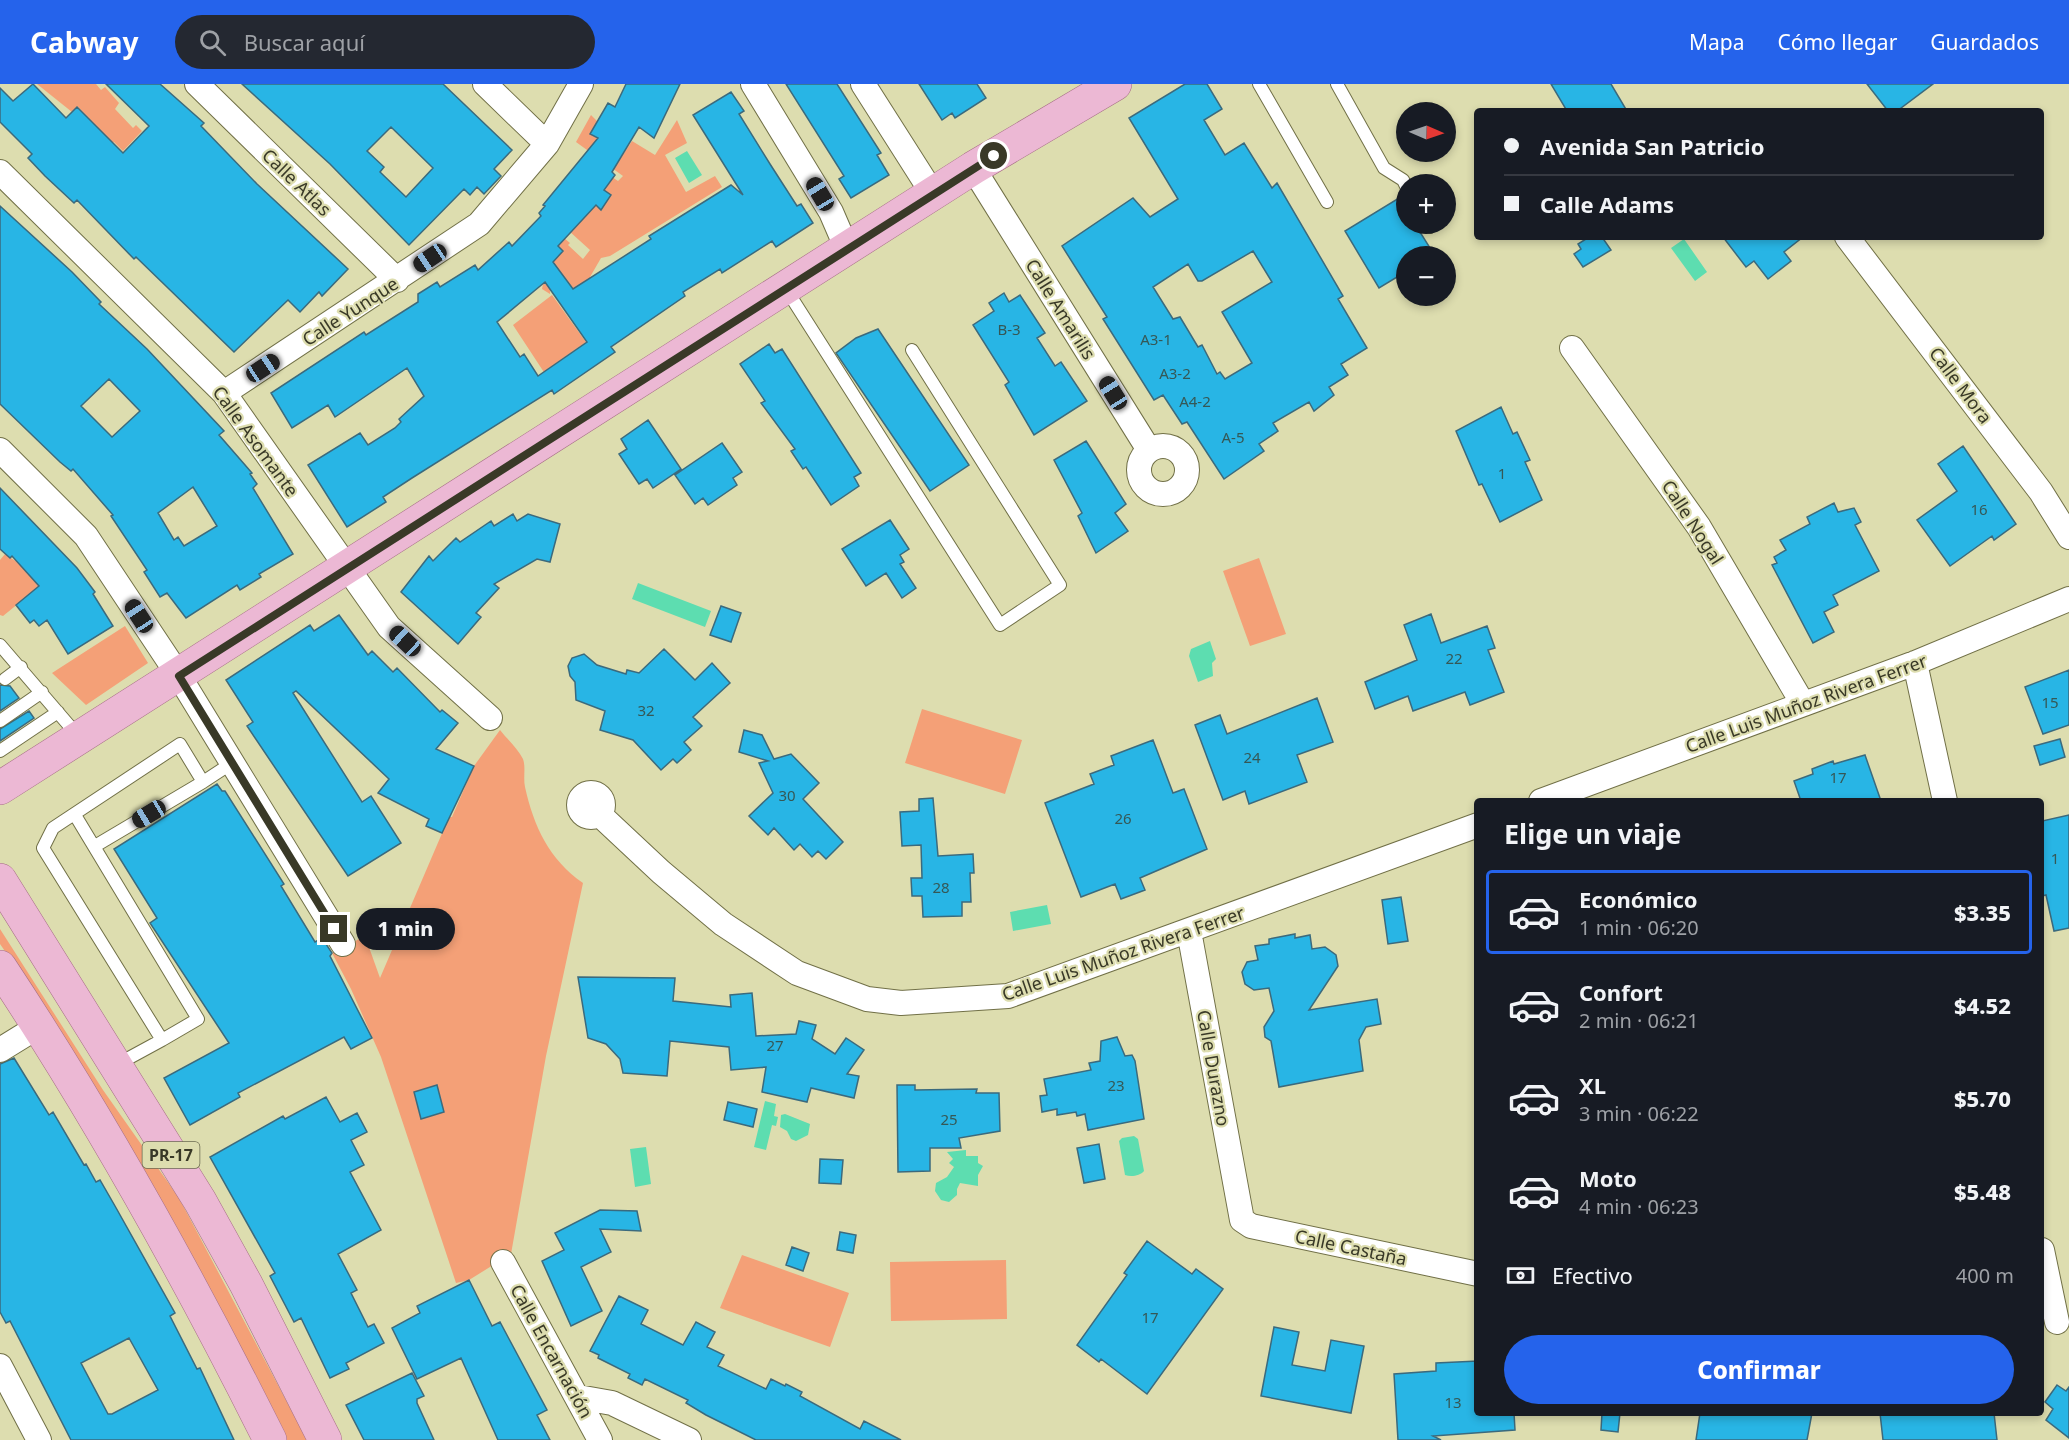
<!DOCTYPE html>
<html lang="es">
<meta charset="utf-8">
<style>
body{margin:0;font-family:"Noto Sans",sans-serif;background:#242831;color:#f1f3f6;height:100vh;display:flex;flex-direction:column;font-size:22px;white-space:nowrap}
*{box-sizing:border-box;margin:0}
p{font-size:20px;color:#9ea1a6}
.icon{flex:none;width:33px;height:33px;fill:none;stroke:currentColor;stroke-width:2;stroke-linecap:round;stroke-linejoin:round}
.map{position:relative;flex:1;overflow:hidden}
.panel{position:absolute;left:1474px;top:714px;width:570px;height:618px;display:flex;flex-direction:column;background:#171b24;border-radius:6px;box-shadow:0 3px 9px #0003}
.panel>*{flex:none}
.top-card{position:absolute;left:1474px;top:24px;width:570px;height:132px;border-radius:6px;box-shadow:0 3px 9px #0003;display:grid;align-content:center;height:132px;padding:0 30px;background:#171b24}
.needle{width:39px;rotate:92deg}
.buttons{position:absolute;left:1396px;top:18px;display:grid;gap:12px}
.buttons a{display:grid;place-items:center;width:60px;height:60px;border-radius:50%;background:#171b24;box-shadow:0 3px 9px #0003;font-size:30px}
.end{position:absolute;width:27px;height:27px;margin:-14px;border:8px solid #393927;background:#fff;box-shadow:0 0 0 3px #fff}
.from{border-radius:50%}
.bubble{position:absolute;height:42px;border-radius:21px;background:#171b24;box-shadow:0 3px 9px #0003;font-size:20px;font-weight:800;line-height:42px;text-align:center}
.car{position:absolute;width:18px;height:36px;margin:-18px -9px;border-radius:8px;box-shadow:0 0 4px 2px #0007;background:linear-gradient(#222 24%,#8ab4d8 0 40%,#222 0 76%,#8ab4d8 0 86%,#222 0)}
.top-card b{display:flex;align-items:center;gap:21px;height:57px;font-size:22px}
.top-card b+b{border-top:2px solid #363941}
.top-card i{width:15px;height:15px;background:#f1f3f6}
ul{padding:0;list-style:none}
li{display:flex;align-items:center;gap:18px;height:84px;margin:0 12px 9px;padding:0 18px;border:3px solid transparent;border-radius:6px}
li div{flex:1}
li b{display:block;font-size:22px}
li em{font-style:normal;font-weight:800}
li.active{border-color:#2563eb}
li>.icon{width:54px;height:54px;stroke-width:1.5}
h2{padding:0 30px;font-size:27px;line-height:72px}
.pay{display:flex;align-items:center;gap:15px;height:66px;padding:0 30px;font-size:22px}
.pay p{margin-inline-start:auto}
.cta{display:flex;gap:12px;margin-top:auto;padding:12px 30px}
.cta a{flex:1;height:69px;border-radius:36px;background:#2563eb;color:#fff;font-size:24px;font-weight:800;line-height:69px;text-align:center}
header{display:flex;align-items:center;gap:36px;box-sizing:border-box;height:84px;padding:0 30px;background:#2563eb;color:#fff}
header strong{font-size:28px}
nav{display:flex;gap:33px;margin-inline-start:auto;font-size:21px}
.search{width:420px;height:54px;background:#242831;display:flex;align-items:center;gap:15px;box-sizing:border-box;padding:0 21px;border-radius:33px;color:#9ea1a6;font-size:22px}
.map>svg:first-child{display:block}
.green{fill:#f4a077}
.water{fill:#5dddb0}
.building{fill:#28b5e5;stroke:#3b6a7d;stroke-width:1.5;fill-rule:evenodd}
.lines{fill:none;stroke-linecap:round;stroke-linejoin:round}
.service-casing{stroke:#717047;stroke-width:14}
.minor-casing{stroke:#717047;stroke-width:26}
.primary-casing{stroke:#a56d85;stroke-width:34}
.service{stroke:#fff;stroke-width:12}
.minor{stroke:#fff;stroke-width:24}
.primary{stroke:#ecb8d4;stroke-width:33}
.route{stroke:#393927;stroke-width:8}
.labels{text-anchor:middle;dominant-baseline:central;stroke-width:4.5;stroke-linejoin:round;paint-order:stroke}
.number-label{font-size:15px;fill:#355856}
.shield{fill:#ddddaf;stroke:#6a6a50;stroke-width:1.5}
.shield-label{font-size:16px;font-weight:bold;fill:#393927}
.street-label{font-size:18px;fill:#393927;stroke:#ddddaf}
</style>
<header>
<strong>Cabway</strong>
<div class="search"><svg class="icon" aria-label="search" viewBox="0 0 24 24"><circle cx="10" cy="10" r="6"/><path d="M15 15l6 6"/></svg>Buscar aquí</div>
<nav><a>Mapa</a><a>Cómo llegar</a><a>Guardados</a></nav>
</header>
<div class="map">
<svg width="2069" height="1356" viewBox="0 0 2069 1356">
<rect width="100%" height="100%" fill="#ddddaf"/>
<path class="green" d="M37,0H96L101,6L105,3L119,19L115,25L133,44L136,41L142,47L123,67L114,58L112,59L78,23L72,28Z
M591,31L598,38L590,50L624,69L632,57L655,71L677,36L687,59L665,71L686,108L715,92L722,103L610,172L601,174L590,193L601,209L550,205V210L542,205L543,200L536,191L552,162L564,154L570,159L568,161L583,175L590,166L569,147L609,91L618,97L623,92L576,58Z
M552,211L586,258L549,284L557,300L553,302L513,241Z
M5,470L17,478L40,502L3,532L0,531V476Z
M1259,474L1286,550L1250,562L1223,487Z
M125,542L148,579L86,621L52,589Z
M922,625L1022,656L1005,710L905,679Z
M500,646C507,655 518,665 523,675C526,683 523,694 525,703C534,743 549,775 583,799L546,972L511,1170L469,1196L456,1199L381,973L351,905L332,869L365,852L380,894L449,733H452L474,682Z
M0,845L103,1006L179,1114L307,1356H286L27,899L0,860Z
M742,1171L849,1209L830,1263L720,1224Z
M1006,1176L1007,1235L891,1237L890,1178Z"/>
<path class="water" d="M687,67L702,91L689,99L675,74Z
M1684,155L1707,188L1695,197L1671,164Z
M638,499L711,527L705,543L632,515Z
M1210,557L1216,575L1212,579L1213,592L1198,598L1189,572L1191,565Z
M1047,821L1051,840L1013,847L1010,828Z
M765,1017L776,1020L774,1032L778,1033L776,1042L772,1041L766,1066L754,1063Z
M785,1030L810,1040L808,1051L796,1057L791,1055L787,1047L780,1043L781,1031Z
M1134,1052L1138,1055L1144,1087C1140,1092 1131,1093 1125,1091L1119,1057L1122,1054Z
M646,1063L651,1100L635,1103L630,1065Z
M966,1066V1072H978V1079L983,1082L978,1091V1102L960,1099L957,1105V1111L949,1118L941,1116L935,1107L936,1099L947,1093L954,1083L949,1079L953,1075L947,1068Z"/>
<path class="building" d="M33,0L66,34L77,23L123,69L149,42L106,0H160L204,39L201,42L257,100L348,185L322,212L319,208L300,228L288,216L234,268L136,173L134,175L77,116L74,119L45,92L28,74L32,70L0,38V4L13,17Z
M242,0H443L512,66L494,85L501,92L484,110L477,103L470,111L464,105L409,161L330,80ZM391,43L433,84L406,113L380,88L384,83L367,67Z
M626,0H680L654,54L639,43L612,88L615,91L604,106L611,111L601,126L596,121L558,162L563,167L553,178L573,205L651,155L649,152L731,101L743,111L693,31L731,8L744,27L739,30L770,80L797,122L801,120L813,139L776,163L772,157L722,189L720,185L683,208L685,212L611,263L615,268L554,310L552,306L412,394L383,413L386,418L347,443L308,381L360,349L368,361L395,344L401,338L399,335L424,312L407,284L335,333L328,321L292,344L271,309L364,248L366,251L418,218V210L437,198L440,203L475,181L478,186L509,158L512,162L541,132L539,129L545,122L543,121L598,54L590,50L608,19L615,23ZM545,198L587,258L538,292L524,270L520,273L497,238Z
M786,0H837L881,69L877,71L889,91L851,114L839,95L844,92Z
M919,0H977L986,14L955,34L952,29L942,36Z
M1185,0H1207L1222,25L1204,36L1225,71L1244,59L1272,104L1277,99L1343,212L1338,215L1367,264L1341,280L1348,291L1329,303L1334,311L1314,327L1309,318L1273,339L1278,347L1259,360L1264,367L1224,395L1187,338L1182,340L1163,311L1154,316L1103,235L1107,233L1062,162L1133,114L1150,133L1178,115L1129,34ZM1253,167L1272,198L1222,228L1252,279L1225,295L1220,288L1217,290L1202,261L1198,263L1180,233L1173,235L1153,203L1188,180L1198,197H1202Z
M1551,0H1611L1627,27H1567Z
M1867,0H1933L1897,27H1888Z
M1399,114L1407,127V140H1415L1435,172H1407V187L1379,204L1345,147Z
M0,122L72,188L101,218L99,220L147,265L224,347L219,351L252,389L250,390L257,400L253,404L293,470L259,490L261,493L240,506L237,501L186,534L167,509L160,513L144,488L147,486L111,432L113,431L73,385L71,387L60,378L0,320ZM109,295L140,327L112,353L81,322ZM193,403L217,442L184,462L178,453L174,456L158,429Z
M1589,153H1602L1611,166L1583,183L1574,170L1581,165L1578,160Z
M1723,153H1803L1784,168L1791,177L1768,195L1754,177L1746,183Z
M1004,209L1009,218L1020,211L1045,249L1037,254L1055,282L1061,278L1087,317L1034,351L1005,301L1009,298L973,241L994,227L989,219Z
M878,245L969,381L930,407L836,269L856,254Z
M769,260L775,269L782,265L861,389L854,393L859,402L831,421L806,383L803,385L791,367L795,365L761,319L765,317L740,280Z
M1501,323L1513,350L1517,348L1530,376L1525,378L1542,416L1500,438L1482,400L1479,401L1456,347Z
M648,336L681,385L653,404L647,395L639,400L619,370L627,365L621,355Z
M1086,357L1126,420L1115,429L1128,447L1096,469L1078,432L1082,429L1054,376Z
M722,359L742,388L733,394L737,401L708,421L703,414L695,420L675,391Z
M1963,362L2016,440L1994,456L1992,452L1950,482L1917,436L1957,407L1938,380Z
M0,404L77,484L95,508L93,510L113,542L68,570L47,536L39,542L34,536L30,539L16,521L39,502L12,472L10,474L0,465Z
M1834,419L1838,428L1854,424L1861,438L1855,441L1879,487L1833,511L1838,521L1824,528L1834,548L1813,559L1772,481L1777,479L1774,473L1786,466L1780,456L1810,440L1807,433Z
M513,430L517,437L528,430L560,440L550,478L537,475L494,500L499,504L476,529L481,533L458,560L401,508L429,472L433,477L456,454L460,458L491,437L494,442Z
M890,436L909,465L900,471L904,478L900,480L916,504L902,514L886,489L866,502L842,465Z
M721,522L741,529L731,558L710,551Z
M1431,530L1441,559L1487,542L1495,564L1488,566L1504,608L1470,621L1465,608L1413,627L1408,612L1375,625L1365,598L1417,576L1404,541Z
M339,531L368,571L372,567L393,588L397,584L440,628L442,626L458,639L436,665L474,682L442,749L426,742L429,735L378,709L389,695L296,607L293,609L362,718L371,712L401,759L348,792L247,642L253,638L226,596L310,541L314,547Z
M664,565L695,596L712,579L730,599L693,633L702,642L684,658L691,666L677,679L673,675L661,686L633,656L600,646L605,627L576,616L575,598L570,592L568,582L572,574L584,570L597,581L626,590L627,586L639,589Z
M2069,586V641L2043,650L2025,603Z
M0,601L10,602L19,614L0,627Z
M1317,614L1333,658L1297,671L1307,698L1249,720L1245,707L1223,716L1195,641L1220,631L1227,650Z
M29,627L34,634L0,657V645Z
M744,646L762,651L774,675L791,670L819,699L803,715L843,758L826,775L818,767L812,773L800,760L794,766L774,744L768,751L749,732L773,709L759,679L768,677L739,668Z
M2060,655L2065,673L2040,681L2034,662Z
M1153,656L1173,709L1184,705L1207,765L1140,794L1145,806L1121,815L1115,800L1081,813L1045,719L1094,700L1090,690L1114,681L1111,672Z
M1865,671L1881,717H1801L1794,697L1813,690L1812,685L1833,677L1834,680Z
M217,700L222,707H225L284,800L281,802L315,858L322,854L332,869L330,872L372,954L351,965L344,953L238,1009L240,1013L190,1041L164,994L229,959L150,839L157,834L114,765Z
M933,714L938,772L973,770L974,789H970L971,818H962V832L923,833L922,812H912L911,794H922L921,761L902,762L900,728L919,727V715Z
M2069,731V844L2054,847L2046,811L2042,812V737Z
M1401,813L1408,857L1388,860L1382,816Z
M1295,850V854L1310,851L1312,865L1325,863L1336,871L1338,882L1309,926L1377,915L1381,940L1366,943L1359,956L1363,987L1279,1003L1271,957L1265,953L1264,943L1274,927L1269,904L1254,906L1245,900L1242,888L1247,878L1258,876L1255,862L1269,860V855Z
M578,893L675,894L673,917L731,923L730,911L752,909L756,952L796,950L799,937L816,941L812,955L835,970L846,954L864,966L847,990L859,992L854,1014L811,1004L807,1018L762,1008L766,983L731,986L729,963L670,957L667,992L623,989L620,975L606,960L588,954Z
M1117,953L1125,972L1132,971L1135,977L1144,1035L1088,1046L1085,1030L1077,1032L1076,1028L1057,1031V1025L1042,1028L1040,1012L1047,1011L1044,995L1091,986L1089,979L1100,977L1101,957Z
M14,974L49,1031L53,1028L84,1081L86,1080L96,1098L100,1096L115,1122L175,1229L170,1232L197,1285L200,1284L234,1356H71L10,1237L6,1239L0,1228V980ZM129,1254L158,1306L112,1330H108L81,1279Z
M437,1001L444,1028L421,1035L414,1008Z
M897,1001H915V1006L977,1005L976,1009H999L1000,1047L959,1054L961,1064H930V1087L898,1088Z
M326,1013L340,1038L357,1029L367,1048L351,1056L364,1081L350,1088L381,1146L338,1170L357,1206L351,1209L368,1243L374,1240L384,1259L346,1279L349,1285L330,1294L301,1234L294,1238L270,1192L275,1189L210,1073L283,1032L285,1035Z
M728,1018L757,1025L753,1043L724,1036Z
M1099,1060L1105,1095L1084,1099L1077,1064Z
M820,1075L843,1076L841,1100L819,1099Z
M600,1126L637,1127L641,1147L600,1145L611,1168L581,1183L602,1227L571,1242L542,1177L564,1166L555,1149Z
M840,1148L856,1151L853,1169L837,1166Z
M1147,1157L1192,1190L1196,1185L1223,1205L1147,1310L1101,1275L1099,1278L1077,1261L1127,1191L1124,1189Z
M792,1163L809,1169L803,1187L786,1181Z
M469,1196L492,1242L500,1238L547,1326L537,1331L550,1356H498L461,1274L417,1295L392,1244L420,1229L417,1222Z
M619,1212L648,1226L641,1240L683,1261L696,1238L715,1248L707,1263L724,1271L718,1282L766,1305L771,1295L785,1302L786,1300L802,1308L800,1312L860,1345L864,1337L901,1356H756L706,1331L686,1319L688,1316L645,1295L642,1301L628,1294L630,1290L598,1274L599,1271L590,1267Z
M1274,1243L1299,1248L1292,1281L1325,1287L1331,1256L1364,1262L1351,1329L1261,1312Z
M1478,1277V1329H1514L1515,1346L1433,1352L1441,1356H1398L1394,1290L1436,1287V1279Z
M412,1289L424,1312L417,1315V1319L434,1356H364L346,1321Z
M2057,1301L2066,1307L2069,1303V1354L2046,1336L2053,1325L2045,1318Z
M1602,1329H1620L1618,1348L1601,1346Z
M1700,1329H1812L1807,1356H1696Z
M1880,1329H1994L1997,1356H1883Z"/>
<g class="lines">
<g class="service-casing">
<path id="service" d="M1259,0L1327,118
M1337,0L1384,84L1403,96L1407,104
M1428,140L1430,143
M786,205L1000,541L1060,501L912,266
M0,561L79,653
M5,595L21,583
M0,637L42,608
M0,667L58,628
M203,698L232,679
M75,731L198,935L162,956L43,764L53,744L180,660L203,698L95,762
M116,981L162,956"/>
</g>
<g class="minor-casing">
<path id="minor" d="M197,0L397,196
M485,0L547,60
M753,0L831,128L847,165
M863,0L933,110
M973,84L1149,366
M0,88L224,309L389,543L490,634
M1847,153L2041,408L2069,453
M1572,264L1699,443L1803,620
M224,309L479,140L547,60L581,0
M1139 386a24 24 0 1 1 48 0a24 24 0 1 1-48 0Z
M0,366L86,452L179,592L343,860
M1915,579L1945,717
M579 721a12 12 0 1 1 24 0a12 12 0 1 1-24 0Z
M1541,717L1915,579L2069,515
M599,730L661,788L723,840L797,889L867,915L901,919L1008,912L1478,741
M1189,847L1242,1136L1251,1142L1478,1190
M0,966L39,942
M2042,1166L2057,1238
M503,1178L600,1356
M0,1282L39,1356
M578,1313L612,1319L689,1356"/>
</g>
<g class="primary-casing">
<path id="primary" d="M0,704L973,84L1115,0
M0,796L200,1117L246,1200L325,1356
M0,883C100,1034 189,1194 270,1356"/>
</g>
<use href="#service" class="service"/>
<use href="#minor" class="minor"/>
<use href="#primary" class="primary"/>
</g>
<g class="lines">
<path class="route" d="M334,845L179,592L994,72"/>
</g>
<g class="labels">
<g class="number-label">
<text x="1009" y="245">B-3</text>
<text x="1156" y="255">A3-1</text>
<text x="1175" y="289">A3-2</text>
<text x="1195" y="317">A4-2</text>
<text x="1233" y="353">A-5</text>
<text x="1502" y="389">1</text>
<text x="1979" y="425">16</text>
<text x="1454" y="574">22</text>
<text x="2050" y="618">15</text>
<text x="646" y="626">32</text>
<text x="1252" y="673">24</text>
<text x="1838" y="693">17</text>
<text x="787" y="711">30</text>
<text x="1123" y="734">26</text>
<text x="2055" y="774">1</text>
<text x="941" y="803">28</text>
<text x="775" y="961">27</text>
<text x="1116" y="1001">23</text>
<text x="949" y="1035">25</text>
<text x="1150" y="1233">17</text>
<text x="1453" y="1318">13</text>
</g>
<rect class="shield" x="142.5" y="1058" width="57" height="26" rx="4.5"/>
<g class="shield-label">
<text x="171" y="1071">PR-17</text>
</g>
<g class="street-label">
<text transform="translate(297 98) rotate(44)">Calle Atlas</text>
<text transform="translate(1061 225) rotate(58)">Calle Amarilis</text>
<text transform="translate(350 227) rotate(-33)">Calle Yunque</text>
<text transform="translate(1961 301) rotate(53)">Calle Mora</text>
<text transform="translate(256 357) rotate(54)">Calle Asomante</text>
<text transform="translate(1693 438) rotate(57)">Calle Nogal</text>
<text transform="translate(1806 619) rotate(-20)">Calle Luis Muñoz Rivera Ferrer</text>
<text transform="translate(1123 869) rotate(-19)">Calle Luis Muñoz Rivera Ferrer</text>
<text transform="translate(1214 984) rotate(80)">Calle Durazno</text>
<text transform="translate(1351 1163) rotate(12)">Calle Castaña</text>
<text transform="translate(552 1267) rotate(61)">Calle Encarnación</text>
</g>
</g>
</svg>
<div class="buttons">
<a><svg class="needle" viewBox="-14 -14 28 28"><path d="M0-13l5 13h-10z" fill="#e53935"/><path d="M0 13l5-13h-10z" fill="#9ea1a6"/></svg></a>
<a>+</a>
<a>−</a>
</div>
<i class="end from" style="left:994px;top:72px"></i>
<i class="end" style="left:334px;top:845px"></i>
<div class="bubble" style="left:356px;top:824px;width:99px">1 min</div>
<i class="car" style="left:820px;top:110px;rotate:329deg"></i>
<i class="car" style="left:430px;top:174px;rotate:236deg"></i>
<i class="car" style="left:263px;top:284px;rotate:57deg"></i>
<i class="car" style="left:1113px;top:309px;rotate:328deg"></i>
<i class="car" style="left:139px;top:532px;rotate:327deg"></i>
<i class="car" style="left:405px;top:557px;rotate:313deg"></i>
<i class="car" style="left:149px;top:730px;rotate:239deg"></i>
<div class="top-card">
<b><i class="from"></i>Avenida San Patricio</b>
<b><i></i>Calle Adams</b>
</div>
<section class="panel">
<h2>Elige un viaje</h2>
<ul>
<li class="active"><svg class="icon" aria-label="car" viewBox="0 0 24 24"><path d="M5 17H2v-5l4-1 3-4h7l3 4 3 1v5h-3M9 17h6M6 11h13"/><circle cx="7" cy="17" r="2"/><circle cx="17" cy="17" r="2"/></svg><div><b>Económico</b><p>1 min · 06:20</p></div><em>$3.35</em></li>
<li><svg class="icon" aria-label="car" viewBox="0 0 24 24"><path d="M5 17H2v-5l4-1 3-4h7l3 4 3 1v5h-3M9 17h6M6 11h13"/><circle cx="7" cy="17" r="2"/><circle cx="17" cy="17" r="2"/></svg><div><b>Confort</b><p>2 min · 06:21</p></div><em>$4.52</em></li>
<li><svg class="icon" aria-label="car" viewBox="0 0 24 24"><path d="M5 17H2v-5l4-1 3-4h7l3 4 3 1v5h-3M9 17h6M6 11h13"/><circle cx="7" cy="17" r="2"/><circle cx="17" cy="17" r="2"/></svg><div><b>XL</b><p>3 min · 06:22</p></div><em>$5.70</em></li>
<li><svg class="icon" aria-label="car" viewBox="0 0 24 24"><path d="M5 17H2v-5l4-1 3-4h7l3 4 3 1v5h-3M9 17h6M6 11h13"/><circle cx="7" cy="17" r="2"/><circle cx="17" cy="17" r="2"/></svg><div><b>Moto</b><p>4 min · 06:23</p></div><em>$5.48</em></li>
</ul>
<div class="pay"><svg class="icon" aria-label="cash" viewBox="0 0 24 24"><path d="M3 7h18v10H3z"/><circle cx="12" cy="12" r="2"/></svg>Efectivo<p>400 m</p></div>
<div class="cta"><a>Confirmar</a></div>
</section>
</div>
